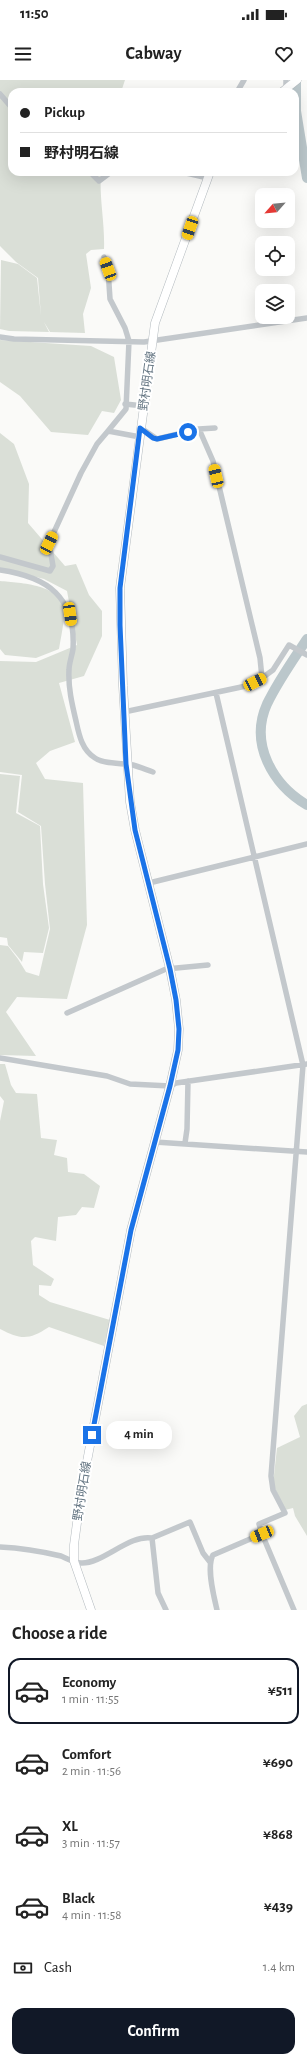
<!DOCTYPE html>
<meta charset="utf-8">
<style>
body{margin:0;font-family:"Alegreya Sans","Noto Sans JP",sans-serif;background:#f6f6f6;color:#222;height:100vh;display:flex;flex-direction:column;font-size:15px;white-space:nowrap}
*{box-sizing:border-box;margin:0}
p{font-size:13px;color:#767676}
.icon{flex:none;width:22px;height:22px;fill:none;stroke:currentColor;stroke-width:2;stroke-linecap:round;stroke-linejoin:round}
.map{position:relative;height:1530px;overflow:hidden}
.panel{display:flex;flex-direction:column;background:#fff;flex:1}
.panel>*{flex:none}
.top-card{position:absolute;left:8px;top:8px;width:291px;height:88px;border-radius:12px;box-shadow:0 4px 16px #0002;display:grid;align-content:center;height:88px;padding:0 12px;background:#fff}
.needle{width:26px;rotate:243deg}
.tools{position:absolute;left:255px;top:108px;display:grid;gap:8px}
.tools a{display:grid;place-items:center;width:40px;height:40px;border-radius:8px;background:#fff;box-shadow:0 4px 16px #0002;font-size:20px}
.end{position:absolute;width:18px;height:18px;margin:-9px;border:5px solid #1a73e8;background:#fff;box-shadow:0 0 0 2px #fff}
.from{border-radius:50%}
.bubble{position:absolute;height:28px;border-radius:12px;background:#fff;box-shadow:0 4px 16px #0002;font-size:13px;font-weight:700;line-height:28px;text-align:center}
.car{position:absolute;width:12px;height:24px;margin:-12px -6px;border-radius:5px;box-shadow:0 0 3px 1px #0007;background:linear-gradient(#f5c518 24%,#345 0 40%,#f5c518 0 76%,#345 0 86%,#f5c518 0)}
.top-card b{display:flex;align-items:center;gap:14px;height:38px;font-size:15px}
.top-card b+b{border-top:1px solid #e0e0e0}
.top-card i{width:10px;height:10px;background:#222}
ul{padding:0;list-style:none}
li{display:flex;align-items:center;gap:12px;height:66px;margin:0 8px 6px;padding:0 4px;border:2px solid transparent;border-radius:12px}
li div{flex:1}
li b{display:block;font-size:15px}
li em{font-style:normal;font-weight:700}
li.current{border-color:#111827}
li>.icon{width:36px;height:36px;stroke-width:1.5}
h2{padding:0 12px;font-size:18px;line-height:48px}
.pay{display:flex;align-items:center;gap:10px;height:44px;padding:0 12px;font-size:15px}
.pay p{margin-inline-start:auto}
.action{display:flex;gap:8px;margin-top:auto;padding:8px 12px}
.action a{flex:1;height:46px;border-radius:12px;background:#111827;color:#fff;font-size:16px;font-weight:700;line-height:46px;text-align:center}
.status{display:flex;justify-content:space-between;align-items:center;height:28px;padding:0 20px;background:#fff;direction:ltr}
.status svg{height:11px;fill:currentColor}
header{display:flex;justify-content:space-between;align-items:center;height:52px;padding:0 12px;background:#fff;font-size:18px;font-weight:700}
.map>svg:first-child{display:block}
.green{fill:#dadfd7}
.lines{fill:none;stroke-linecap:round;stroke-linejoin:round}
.river{stroke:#bbc7cb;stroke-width:10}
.secondary-casing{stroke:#b3babf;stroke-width:9}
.street{stroke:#c3c8cc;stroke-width:5.5}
.secondary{stroke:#fff;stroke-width:8}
.route{stroke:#1a73e8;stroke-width:5}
.labels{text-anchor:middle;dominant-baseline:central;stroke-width:4;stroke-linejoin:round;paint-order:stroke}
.street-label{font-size:12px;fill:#657683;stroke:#fff}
</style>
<div class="status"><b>11:50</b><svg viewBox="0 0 49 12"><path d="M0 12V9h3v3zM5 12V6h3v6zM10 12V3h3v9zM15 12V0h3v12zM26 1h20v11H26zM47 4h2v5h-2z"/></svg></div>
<header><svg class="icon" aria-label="menu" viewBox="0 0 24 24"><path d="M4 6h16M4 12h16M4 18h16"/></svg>Cabway<svg class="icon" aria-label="heart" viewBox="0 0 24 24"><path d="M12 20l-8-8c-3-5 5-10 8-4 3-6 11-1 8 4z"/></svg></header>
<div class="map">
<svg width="307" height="1530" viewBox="0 0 307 1530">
<rect width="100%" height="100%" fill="#fafaf8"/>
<path class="green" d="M0,0H125L121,12H12V92H101C99,118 105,143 104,169L91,170L86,174L91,208L83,234L85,253L50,252L44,242L49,252L9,251L0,249L1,180L18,184L37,198L41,236L38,198L16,182L0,166Z
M0,260L91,266L114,277L121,320L114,333L102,331L88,355L51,352L20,316L0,302Z
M0,353L14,364L29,404L28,443L65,486L76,484L89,515L102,531V556L84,596L59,603L75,662L50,671L36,683L45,699L83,703L87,845L67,919L17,917L6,932L36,976L0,975V865L8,866L18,879L26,892L39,896L50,849L45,804L41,746L18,732L22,695L0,692V581L36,582L77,565L67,511L44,499L0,488Z
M0,501C20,503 64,504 64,532C64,544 61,557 59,569L36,578L5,575L0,569Z
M0,694L20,696L16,733L40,746L43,804L49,848L43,873L24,872L22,882L8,865L7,858L0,857Z
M0,984H5L11,1005L16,1013L37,1014L41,1058L57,1060L54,1075L67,1078L68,1092L84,1094L100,1106L94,1128L82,1127L76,1135L58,1137L56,1161L35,1157L31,1161L33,1185L54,1199L51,1206L39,1205V1215L50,1222L110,1240L104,1266L49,1247C29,1260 21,1260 0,1249V1041L4,1021L0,1016Z
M307,1324V1456L295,1436L293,1428L285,1430L273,1404L277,1368L300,1357L294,1336L302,1326Z"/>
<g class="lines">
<path class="river" d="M296,0V31L307,98
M307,559C293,580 278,601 267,624C249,664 273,705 307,725"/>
<g class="secondary-casing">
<path id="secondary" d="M282,12L297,0
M91,1530L74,1481V1465L81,1413L131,1150L170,1006L178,970L179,949L176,920L170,889L135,750L130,722L123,606L120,508L155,243L210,92"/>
</g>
<path class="street" d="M286,0V9
M237,12L244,0
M0,14L12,28
M90,92L99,101L111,92
M182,92L208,98
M104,177L108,189L110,219L125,248L129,261L126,329L108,351
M0,257L14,259L144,262L307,238
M125,324L144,326
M199,349L215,348
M0,477L50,491L53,486L49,463L81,393L97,364L108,351L140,357
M0,490C48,497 76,517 73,569C72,576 69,583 69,590C68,607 72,624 76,641C79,655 82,670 95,678C102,684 123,683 133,685C140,687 147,690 153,692
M262,598L273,590L289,565L307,575
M216,613L303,985L271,1396L273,1410L285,1433L259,1444L262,1454L213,1475C206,1487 214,1517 217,1530
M124,632L246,606L262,598L260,578L213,381L199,349L157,359L141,348
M149,803L307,764
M67,933L166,889L208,885
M0,978L107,996L130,1004L170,1006L176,1003L307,984
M155,1062L307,1072
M185,1063L187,1049L188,1001
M262,1454L294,1530
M152,1458L158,1513L166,1530
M0,1467C21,1468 40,1471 61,1476C66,1478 75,1483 81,1483C103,1484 129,1454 152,1458L190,1442L203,1473L210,1482"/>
<use href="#secondary" class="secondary"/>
</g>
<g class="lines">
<path class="route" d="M92,1355L131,1150L170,1006L178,970L179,949L176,920L170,889L135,750L126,684L120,545V508L140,348L153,358L157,359L188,352"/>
</g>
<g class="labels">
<g class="street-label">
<text transform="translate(147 301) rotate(-82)">野村明石線</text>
<text transform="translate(82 1411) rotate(-81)">野村明石線</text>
</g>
</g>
</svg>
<div class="tools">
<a><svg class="needle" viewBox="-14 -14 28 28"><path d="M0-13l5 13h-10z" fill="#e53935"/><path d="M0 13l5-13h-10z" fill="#767676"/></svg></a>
<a><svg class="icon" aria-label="locate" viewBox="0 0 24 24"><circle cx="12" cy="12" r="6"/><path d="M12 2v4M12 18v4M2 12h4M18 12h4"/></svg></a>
<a><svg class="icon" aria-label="layers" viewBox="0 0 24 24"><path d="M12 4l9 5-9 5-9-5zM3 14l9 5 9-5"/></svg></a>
</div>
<i class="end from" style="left:188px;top:352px"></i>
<i class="end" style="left:92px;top:1355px"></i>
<div class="bubble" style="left:106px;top:1341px;width:66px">4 min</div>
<i class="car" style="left:190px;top:148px;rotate:199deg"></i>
<i class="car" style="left:108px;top:189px;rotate:340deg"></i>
<i class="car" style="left:216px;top:396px;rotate:347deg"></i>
<i class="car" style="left:49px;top:463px;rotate:26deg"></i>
<i class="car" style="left:70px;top:534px;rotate:172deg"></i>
<i class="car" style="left:255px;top:602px;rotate:63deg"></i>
<i class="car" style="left:262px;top:1454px;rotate:248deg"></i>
<div class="top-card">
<b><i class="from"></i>Pickup</b>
<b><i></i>野村明石線</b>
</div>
</div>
<section class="panel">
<h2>Choose a ride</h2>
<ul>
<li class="current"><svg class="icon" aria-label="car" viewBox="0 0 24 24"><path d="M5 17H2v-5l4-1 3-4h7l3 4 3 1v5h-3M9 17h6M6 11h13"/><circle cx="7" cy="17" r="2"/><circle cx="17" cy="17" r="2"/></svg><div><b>Economy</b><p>1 min · 11:55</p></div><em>¥511</em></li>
<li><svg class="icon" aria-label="car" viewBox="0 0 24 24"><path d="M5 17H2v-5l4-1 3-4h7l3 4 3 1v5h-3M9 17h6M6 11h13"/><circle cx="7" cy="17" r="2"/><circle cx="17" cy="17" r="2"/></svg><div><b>Comfort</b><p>2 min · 11:56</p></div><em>¥690</em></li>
<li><svg class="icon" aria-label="car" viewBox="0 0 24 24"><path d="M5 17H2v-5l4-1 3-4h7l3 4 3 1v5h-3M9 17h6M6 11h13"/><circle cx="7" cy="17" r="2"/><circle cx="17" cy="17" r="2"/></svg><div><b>XL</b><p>3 min · 11:57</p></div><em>¥868</em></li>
<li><svg class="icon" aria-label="car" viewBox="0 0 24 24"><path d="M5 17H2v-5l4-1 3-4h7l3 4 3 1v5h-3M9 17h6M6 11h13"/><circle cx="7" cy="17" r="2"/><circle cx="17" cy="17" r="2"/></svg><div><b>Black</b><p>4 min · 11:58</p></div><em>¥439</em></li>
</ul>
<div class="pay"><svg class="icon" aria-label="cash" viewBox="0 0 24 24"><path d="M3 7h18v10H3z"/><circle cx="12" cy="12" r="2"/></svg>Cash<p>1.4 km</p></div>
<div class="action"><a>Confirm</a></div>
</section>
